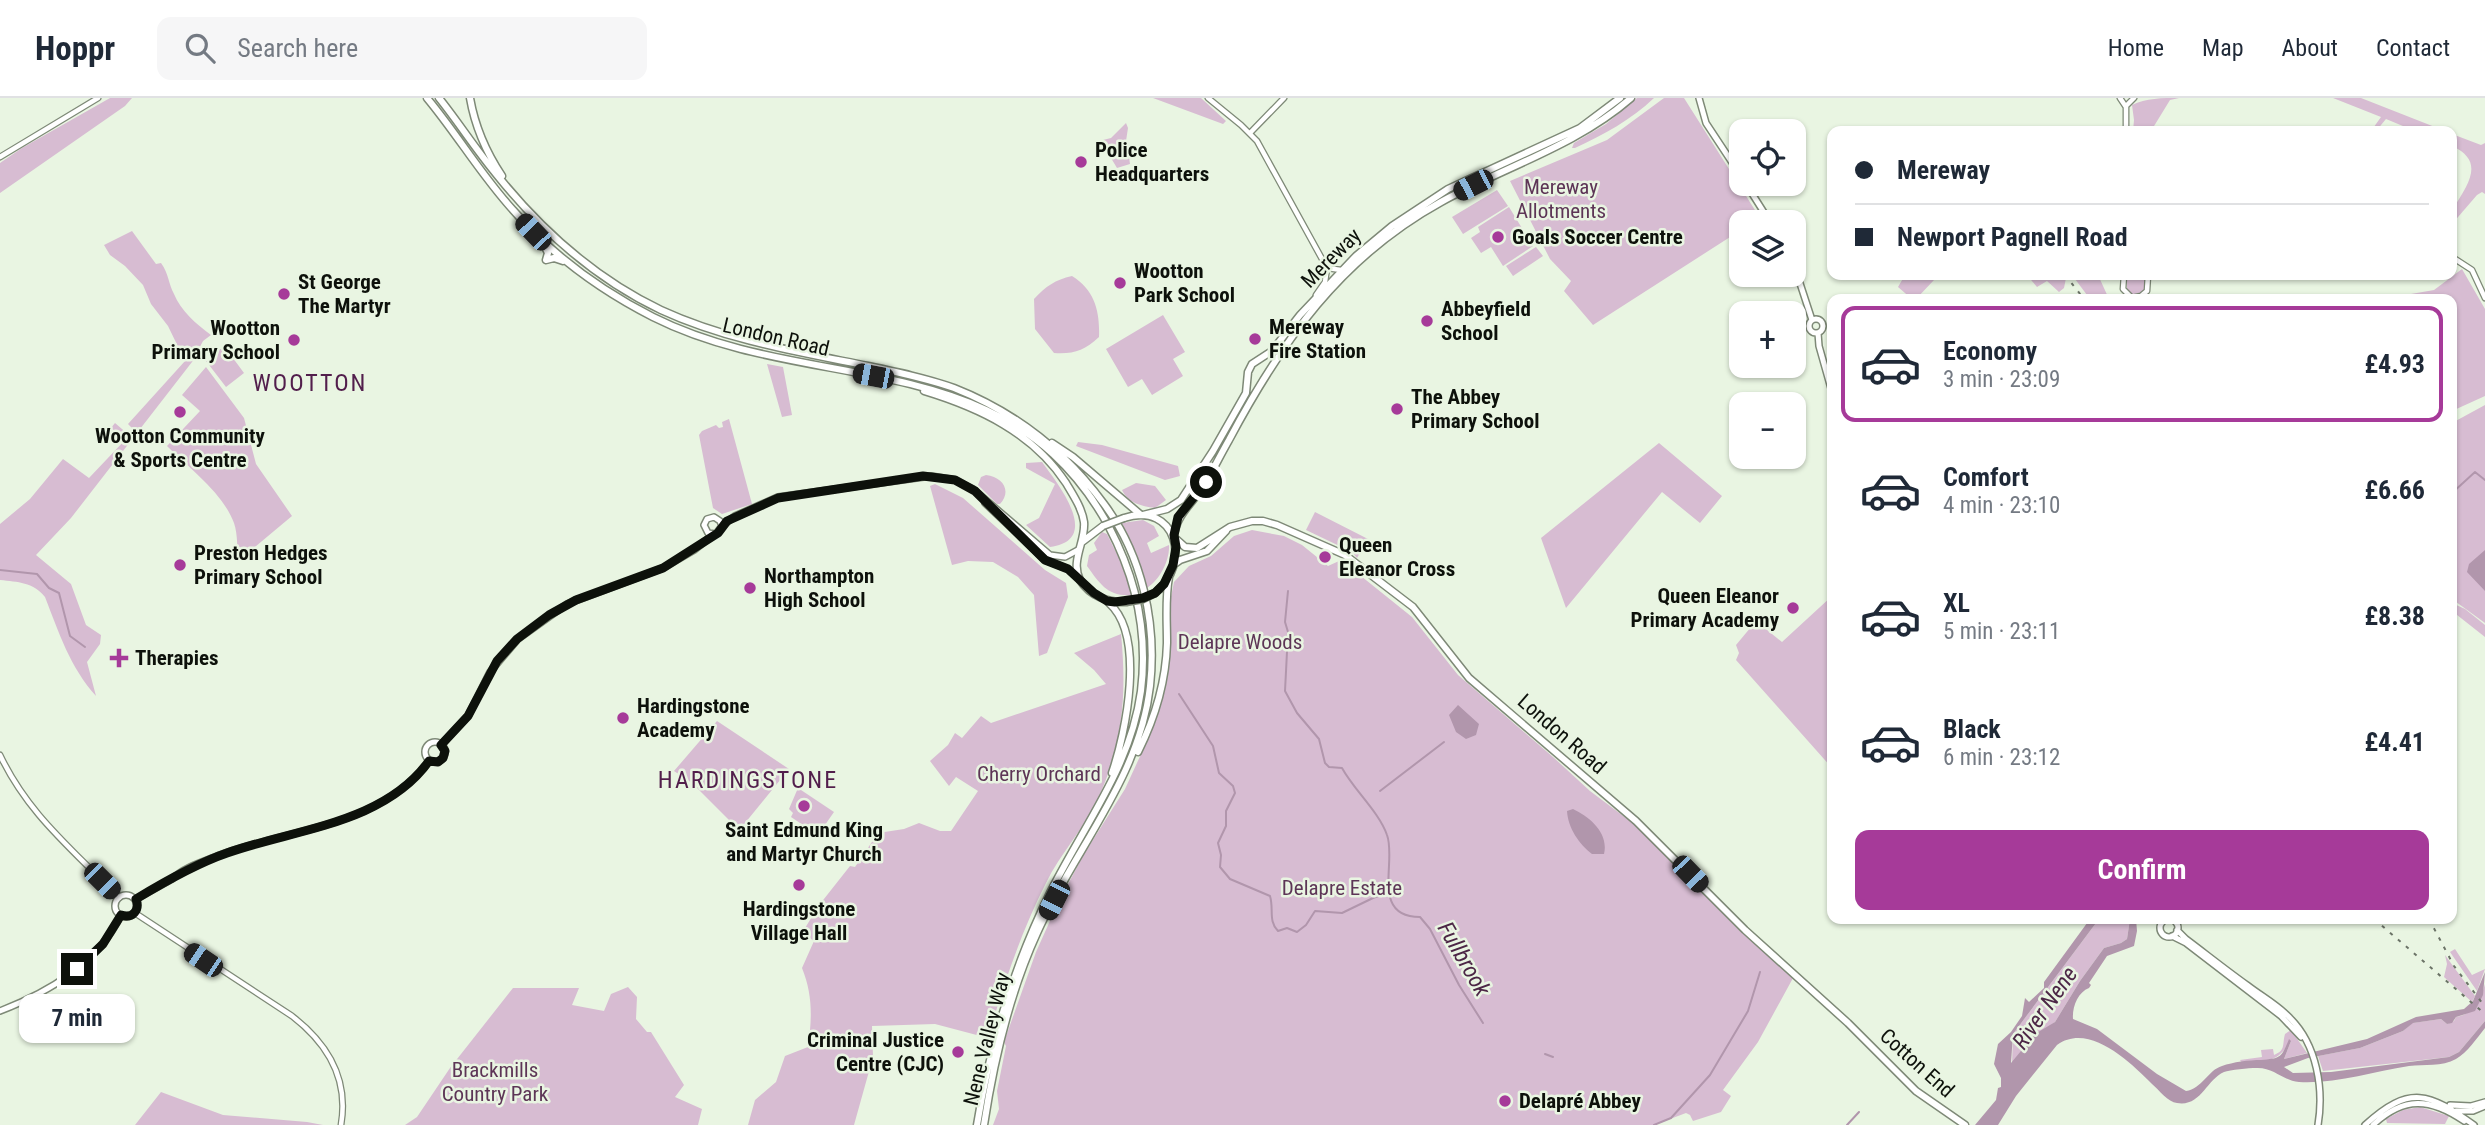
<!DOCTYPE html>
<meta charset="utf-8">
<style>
body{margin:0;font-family:"Roboto Condensed",sans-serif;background:#f6f6f7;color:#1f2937;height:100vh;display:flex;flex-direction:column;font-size:26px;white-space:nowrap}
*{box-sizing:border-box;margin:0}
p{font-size:23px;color:#747a83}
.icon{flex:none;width:38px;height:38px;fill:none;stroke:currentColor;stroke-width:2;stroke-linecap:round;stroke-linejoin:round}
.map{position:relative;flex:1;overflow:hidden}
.side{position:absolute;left:1827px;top:196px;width:630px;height:630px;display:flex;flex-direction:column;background:#fff;border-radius:14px;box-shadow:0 2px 5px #0004}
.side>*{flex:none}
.top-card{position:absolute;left:1827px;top:28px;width:630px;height:154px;border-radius:14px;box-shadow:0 2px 5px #0004;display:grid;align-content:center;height:154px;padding:0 28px;background:#fff}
.controls{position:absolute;left:1729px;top:21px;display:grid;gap:14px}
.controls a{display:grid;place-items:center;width:77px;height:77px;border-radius:14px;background:#fff;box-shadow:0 2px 5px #0004;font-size:35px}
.end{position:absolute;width:32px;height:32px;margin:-16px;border:9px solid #0d110b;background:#fff;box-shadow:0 0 0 4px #fff}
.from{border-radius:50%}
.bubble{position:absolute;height:49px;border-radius:14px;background:#fff;box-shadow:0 2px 5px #0004;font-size:23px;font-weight:700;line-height:49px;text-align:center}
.car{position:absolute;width:21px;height:42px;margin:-21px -10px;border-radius:9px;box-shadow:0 0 5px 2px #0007;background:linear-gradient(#222 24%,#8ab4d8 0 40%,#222 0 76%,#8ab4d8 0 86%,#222 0)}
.top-card b{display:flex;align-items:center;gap:24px;height:66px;font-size:26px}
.top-card b+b{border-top:2px solid #e0e1e3}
.top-card i{width:18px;height:18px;background:#1f2937}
ul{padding:12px 0 0;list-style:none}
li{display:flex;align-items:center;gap:21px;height:116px;margin:0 14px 10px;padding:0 14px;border:4px solid transparent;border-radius:14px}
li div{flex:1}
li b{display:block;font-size:26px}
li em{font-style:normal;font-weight:700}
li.on{border-color:#a63a99}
li>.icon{width:63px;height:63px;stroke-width:1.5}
.primary-button{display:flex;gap:14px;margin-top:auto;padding:14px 28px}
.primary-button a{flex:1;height:80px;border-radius:14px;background:#a63a99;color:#fff;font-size:28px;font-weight:700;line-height:80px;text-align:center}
header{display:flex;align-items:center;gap:42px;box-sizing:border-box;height:98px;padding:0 35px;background:#fff;border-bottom:2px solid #e0e1e3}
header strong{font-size:33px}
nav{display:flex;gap:38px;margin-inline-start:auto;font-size:24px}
.search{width:490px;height:63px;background:#f6f6f7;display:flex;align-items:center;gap:18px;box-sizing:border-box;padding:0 24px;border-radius:14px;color:#747a83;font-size:26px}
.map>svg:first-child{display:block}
.green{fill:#d7bcd2}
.water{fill:#b196ac}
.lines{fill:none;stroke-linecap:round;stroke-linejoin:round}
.stream{stroke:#b196ac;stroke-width:2}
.tertiary-casing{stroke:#7e8977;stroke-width:7}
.secondary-casing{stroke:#7e8977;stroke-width:8}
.primary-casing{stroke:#7e8977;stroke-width:8}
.trunk-casing{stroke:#7e8977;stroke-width:9}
.tertiary{stroke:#fff;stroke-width:4.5}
.secondary{stroke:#fff;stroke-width:5}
.primary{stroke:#fff;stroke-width:5}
.trunk{stroke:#fff;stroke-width:6}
.rail{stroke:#6b7367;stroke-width:2;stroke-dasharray:3.5 7;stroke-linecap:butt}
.trunk-bridge-casing{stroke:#7e8977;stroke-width:9;stroke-linecap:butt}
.trunk-bridge{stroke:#fff;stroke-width:6}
.route{stroke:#0d110b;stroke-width:9}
.poi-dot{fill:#a63a99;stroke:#e9f5e2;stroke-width:2.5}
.labels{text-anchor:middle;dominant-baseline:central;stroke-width:5;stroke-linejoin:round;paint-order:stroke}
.poi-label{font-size:21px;font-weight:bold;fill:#0d110b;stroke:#e9f5e2;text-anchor:start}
.park-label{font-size:21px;fill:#5d3556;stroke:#e9f5e2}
.street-label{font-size:21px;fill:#0d110b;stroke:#e9f5e2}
.water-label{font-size:23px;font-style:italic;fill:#4c2646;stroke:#e9f5e2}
.quarter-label{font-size:24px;letter-spacing:2px;fill:#521e4c;stroke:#e9f5e2}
</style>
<header>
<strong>Hoppr</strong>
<div class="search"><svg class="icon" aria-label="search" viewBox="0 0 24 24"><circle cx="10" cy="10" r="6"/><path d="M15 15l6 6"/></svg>Search here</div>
<nav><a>Home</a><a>Map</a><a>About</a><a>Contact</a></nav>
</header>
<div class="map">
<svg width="2485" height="1027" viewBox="0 0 2485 1027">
<rect width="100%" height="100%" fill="#e9f5e2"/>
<path class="green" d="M110,0H132L125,8L0,95V65L22,50Z
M1153,0H1201L1226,23L1223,26Z
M1637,0H1654C1631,22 1603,37 1575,50H1572L1574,45L1606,26Z
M1664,0H1684L1760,120L1753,124H1741V132L1593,227L1564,193L1571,183L1550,161L1510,83L1607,42Z
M2179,0L2170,2L2151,33H2133L2134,22L2132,7C2146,0 2162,0 2179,0Z
M2333,0H2361L2445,33H2415L2386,21L2376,33H2371L2381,19Z
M1126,25L1128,30L1126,43L1121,47L1120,52L1132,55L1134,58L1129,59L1130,66L1117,70L1102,45L1103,42L1111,40Z
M2452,36L2481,47L2485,45V96L2482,94L2477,97L2452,126C2452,120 2451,114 2454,109C2469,85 2485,63 2452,48Z
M1497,92L1508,108L1463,136L1452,119Z
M1509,109L1533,148L1503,168L1491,149L1481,155L1471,140L1480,134L1478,129Z
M132,133L156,166L161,165C169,176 168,185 174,196C181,213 196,226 211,237L203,243L192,264L71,420L36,457L71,486L86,527L101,537L100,546L87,564L96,598C70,569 59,535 45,499C33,484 18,484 0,482V426L30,401L63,361L89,380L125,342L111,330L115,325L129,337L133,331L128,326L185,263L168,228L151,206L143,187L125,168L110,157L104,147Z
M1536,149L1543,158L1513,178L1506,168Z
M2462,171L2485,211V298L2452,313V201H2407L2411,196L2434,192Z
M1905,177H1927L1934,182L1916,201H1912L1898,189Z
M2027,177H2063L2066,180L2064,190L2059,194L2047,183L2037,189Z
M2072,177H2098L2109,201H2090Z
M2127,177H2144L2146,190L2142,194L2132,197L2127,193Z
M1072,178C1095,192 1100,214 1099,239C1084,253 1074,256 1054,255L1035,231L1034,201C1046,188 1055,182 1072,178Z
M1163,217L1185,254L1173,261L1183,278L1152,297L1142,281L1128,289L1106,251Z
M220,251L227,252L244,275L226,289L206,263Z
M767,266L783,269L792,317L782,319Z
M206,269L244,320L256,366L292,418L238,463C237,451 238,437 234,425C223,395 189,370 167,348L200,313L182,297Z
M2485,307V525L2452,501V325Z
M729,321L752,406L722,416L713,410L699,337L702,333L716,327L719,330L723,329L722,324Z
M1078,344L1102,347L1178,368L1180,378L1165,382L1076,348Z
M1659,345L1722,398L1700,425L1662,394L1566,510L1541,440Z
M1042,364C1058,386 1103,442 1050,449L1026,427L1039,420L1055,386L1026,370V365Z
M986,377C1003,379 1012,393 1000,406H997L978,387L981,379Z
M1136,385L1155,388L1166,402L1155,410C1141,408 1128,405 1122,392Z
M935,386L963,400L1045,472L1066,485L1068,499L1047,555L1039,558L1034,497L1018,479L993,464L968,463L952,467L930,388Z
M1315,414L1368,441L1357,460L1352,454L1306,432Z
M1143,422L1154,428L1159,438L1147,445L1151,455L1169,447C1170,462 1160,482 1147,490L1137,457L1122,425Z
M1252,432L1284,438L1302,447L1328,468L1339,463L1346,466L1412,519L1458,577L1553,659L1590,693L1638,729L1736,829L1793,880L1758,944L1723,992L1731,998L1721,1014L1693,1023L1690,1017L1686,1015L1654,1027H993L999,1011L997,993L1006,948L1004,944L1036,854L1058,805L1084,756L1125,691L1153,630L1167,578L1169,509L1174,484L1189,468L1211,458L1234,438Z
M1102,434L1107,436L1124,470L1132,497C1108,499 1100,486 1087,468L1089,457L1097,452L1094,445Z
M1832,498V670L1736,562L1739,555L1736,547L1756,523L1782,544Z
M2452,505L2465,511L2485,527V539L2452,513Z
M1121,536C1127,596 1123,647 1097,703C1083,732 1060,756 1046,785C1021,834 1003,888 988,940L935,926L872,928L873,959L854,1027H748L755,1002L776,984L785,958L808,949C812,921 813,897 802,870L814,843L802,835L813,817L810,815L814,805L820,806L850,768L855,769L878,735L904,731L919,725L940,733H951L978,693L956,679L949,688L930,663L948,647L955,635L962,640L981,618L991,625L1106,586L1094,572L1074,555Z
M717,623L789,671L741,730L730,723L692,685L674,673Z
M798,690L834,714L818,737L791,719L793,715L789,711Z
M2099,821H2130L2127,841L2121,845L2104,850L2080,883L2055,924L2027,946L2012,966L2013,936Z
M2455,851L2472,877L2485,871L2477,893L2450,854Z
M2445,857L2475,898L2472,904L2444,879L2447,866Z
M2485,886V923L2459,954L2449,959L2323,973L2318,958L2360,950L2403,933L2412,925L2441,921L2447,926L2454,923L2456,919C2475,915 2480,903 2485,886Z
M628,889L637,899L636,921L647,934H651L684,987L675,999L702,1011L698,1027H405L417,1019L450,970L513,890H579L572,907L604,913L611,896Z
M68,898L71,909L54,926L40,917Z
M2291,932L2307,955L2284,961L2291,943C2274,968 2269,960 2242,965L2240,962L2262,959L2261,952L2273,951L2274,957C2286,952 2282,947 2285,936Z
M161,994L223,1017L307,1024L323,1027H135Z
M2420,1009L2449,1018L2445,1026L2387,1025L2386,1021L2403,1012Z"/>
<path class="water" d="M2485,452V493L2467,474L2469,466Z
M1458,607L1479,626L1476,637L1466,641L1456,634L1449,617Z
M1573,711C1590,719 1609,735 1604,756H1592C1579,746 1568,730 1567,713Z
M2090,821H2099L2013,936L2011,965L2035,936L2055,924L2080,883L2104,850L2121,845L2127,841L2130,821H2136L2137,833L2134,848L2107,858L2089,885L2091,887L2089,890C2078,894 2072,909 2073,921L2097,931L2157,976L2186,993C2202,991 2208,972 2222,968C2233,964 2249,962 2261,962C2280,960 2281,961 2289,941L2291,943L2284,961L2367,941L2416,919L2464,911L2473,903L2485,874L2483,897L2475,913L2456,919L2452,925L2447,926L2441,921L2413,925L2403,933L2360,950L2308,960L2284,969L2293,975L2331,974L2449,959L2459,954L2485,923V930C2477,940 2467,955 2456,961C2442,969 2424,966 2409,968C2372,974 2335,986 2299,984C2283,983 2274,969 2256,970C2249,970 2230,972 2224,974C2206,982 2201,1009 2177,1005C2168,1004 2159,992 2152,986C2130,964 2089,924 2057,947L2016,998L1998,1027H1975L1996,1002L1998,990L2001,989V980L1994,966L1998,946L2011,934L2022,918L2025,900L2029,904L2044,890V884Z"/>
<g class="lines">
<path class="stream" d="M2452,395L2475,374L2485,382
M0,472L37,476L49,490L59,495L70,538L85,549
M1288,493L1285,524L1288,534L1285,593L1297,615L1319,641L1325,665L1329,669L1342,670C1354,692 1379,714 1387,737C1397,763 1370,819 1420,819L1430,831L1459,887L1483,925
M1179,596L1213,648L1219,675L1233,688L1235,695L1226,713V728L1218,745L1221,757L1220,769L1230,781L1270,798C1274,811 1268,823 1278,833L1287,830L1297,834L1306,827L1315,813L1342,815L1373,800L1389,794
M1380,693L1444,644
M1545,956L1553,959
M1654,1027L1671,1020L1710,977L1748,913L1760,874
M1847,1027L1859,1014"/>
<g class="tertiary-casing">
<path id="tertiary" d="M1208,0L1241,27L1257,43L1327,170
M2120,0L2126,9V33
M2126,8L2134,0
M1250,35L1284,0
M0,59L98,0
M2452,159L2472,172L2485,200
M1327,170L1341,172
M2124,177L2123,191L2132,200L2141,198L2147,193L2148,177
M1316,197L1325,184L1327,170
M0,657C29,718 74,752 119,800
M135,815L292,918C327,945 349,981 341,1027"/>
</g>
<g class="secondary-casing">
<path id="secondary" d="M985,405L1045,462L1068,471L1078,479
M722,428L720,423L714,419L707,421L704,427L708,435L716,436L722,428L735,418L778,399L931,378L955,382L973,391L1050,457L1065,459L1078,452
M425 654a10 10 0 1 1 20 0a10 10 0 1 1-20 0Z
M441,647L468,618L490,574L518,541L567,506L663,470L694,452L713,437
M172,781C186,768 203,764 220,757C290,731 382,728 429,663
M115 808a11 11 0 1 1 22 0a11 11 0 1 1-22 0Z
M136,801L172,781
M0,913C49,894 97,866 121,817"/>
</g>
<g class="primary-casing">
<path id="primary" d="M1699,0L1706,25L1741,78
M1746,86L1770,124
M1794,167L1812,222
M1809 228a7 7 0 1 1 14 0a7 7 0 1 1-14 0Z
M1818,235L1819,248L1832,294
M2160 830a9 9 0 1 1 18 0a9 9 0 1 1-18 0Z
M2177,832L2186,841C2206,856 2226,872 2247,887C2261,898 2278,907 2290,920C2317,947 2324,991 2318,1027
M2172,838L2186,845L2281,918L2301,939
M2450,1007L2471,1008L2485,1004
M2456,1013H2473L2485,1008
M2365,1027C2410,986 2429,995 2474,1027
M2373,1027C2404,998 2430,1000 2464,1023"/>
</g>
<g class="trunk-casing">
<path id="trunk" d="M427,0C457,36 481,77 513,112C552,157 600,192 653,219C812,299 1008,243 1109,429C1136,480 1148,536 1141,593C1131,669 1083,728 1050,795C1014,868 990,946 977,1027
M439,0C459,25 476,52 497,77C542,133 596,181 661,212C726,242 799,254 868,268C897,274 926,280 954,290C1015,314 1065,353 1104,406C1142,457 1157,525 1150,588C1140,680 1073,753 1037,835C1009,896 994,961 984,1027
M470,0C475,29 486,54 502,78
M544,147L548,155L546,162L554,160L563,163
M924,293C980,310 1033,335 1066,385C1073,397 1082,410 1084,424C1086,443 1070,463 1080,482C1090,498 1109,505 1126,504
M1052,345L1073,359L1141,417
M1143,417L1167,411L1181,402L1213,353L1246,295L1248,274L1252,266L1272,253L1300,217L1356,158L1392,128L1448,91L1580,30L1620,0
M1124,420C1177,403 1192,466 1155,495
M1174,437C1177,415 1195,403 1206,384C1214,370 1221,356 1229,342C1281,244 1341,159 1441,104C1504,69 1576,48 1631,0
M1175,440L1185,449L1197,450L1230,429L1252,423H1263L1277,427L1345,457L1413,509L1469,580L1636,723L1745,832L1848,925L1916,993L1965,1027
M1082,444L1103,428
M1173,467L1180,462L1207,453L1226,433
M1109,505C1146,538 1126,634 1112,675
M1138,654C1155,620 1166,583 1167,545C1167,522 1165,501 1169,479"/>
</g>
<use href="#tertiary" class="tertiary"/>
<use href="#secondary" class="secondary"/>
<use href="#primary" class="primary"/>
<use href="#trunk" class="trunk"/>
<path class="rail" d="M2065,177L2084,201
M2374,821L2485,916
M2429,821L2454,868L2483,906"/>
<g class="trunk-bridge-casing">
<path id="trunk-bridge" d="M1103,428L1124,420
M1126,504L1143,501L1155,495"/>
</g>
<use href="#trunk-bridge" class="trunk-bridge"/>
</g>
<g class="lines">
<path class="route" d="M77,871L103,846L121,817C133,821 140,812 136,801C164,784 195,766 227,755C294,731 384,726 429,663L438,664L443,660L445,653L441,647L468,618L497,563L517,541L549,517L576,502L663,470L718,435L727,423L778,400L923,378L955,382L975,393L1045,462L1068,471L1094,495L1107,503L1115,504L1143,500L1155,495L1164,486L1173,467L1176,449L1174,437L1178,419L1206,384"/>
</g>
<g class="poi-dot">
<circle cx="1081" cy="64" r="7"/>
<circle cx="1498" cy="139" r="7"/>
<circle cx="1120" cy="185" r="7"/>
<circle cx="284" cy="196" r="7"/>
<circle cx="1427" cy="223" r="7"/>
<circle cx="1255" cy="241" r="7"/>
<circle cx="294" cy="242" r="7"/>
<circle cx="1397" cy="311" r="7"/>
<circle cx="180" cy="314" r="7"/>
<circle cx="1325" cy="459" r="7"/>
<circle cx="180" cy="467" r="7"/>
<circle cx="750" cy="490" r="7"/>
<circle cx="1793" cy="510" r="7"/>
<path d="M115.5 549.5h7v7h7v7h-7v7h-7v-7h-7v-7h7z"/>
<circle cx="623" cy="620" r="7"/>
<circle cx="804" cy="708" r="7"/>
<circle cx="799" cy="787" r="7"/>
<circle cx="958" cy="954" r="7"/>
<circle cx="1505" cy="1003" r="7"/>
</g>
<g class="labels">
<g class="poi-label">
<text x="1095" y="52">Police<tspan x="1095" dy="24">Headquarters</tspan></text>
<text x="1512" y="139">Goals Soccer Centre</text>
<text x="1134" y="173">Wootton<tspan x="1134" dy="24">Park School</tspan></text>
<text x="298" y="184">St George<tspan x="298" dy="24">The Martyr</tspan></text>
<text x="1441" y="211">Abbeyfield<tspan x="1441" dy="24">School</tspan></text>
<text x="1269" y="229">Mereway<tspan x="1269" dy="24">Fire Station</tspan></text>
<text x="280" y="230" text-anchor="end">Wootton<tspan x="280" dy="24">Primary School</tspan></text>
<text x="1411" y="299">The Abbey<tspan x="1411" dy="24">Primary School</tspan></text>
<text x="180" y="338" text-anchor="middle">Wootton Community<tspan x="180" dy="24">&amp; Sports Centre</tspan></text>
<text x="1339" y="447">Queen<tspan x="1339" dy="24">Eleanor Cross</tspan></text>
<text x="194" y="455">Preston Hedges<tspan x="194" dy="24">Primary School</tspan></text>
<text x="764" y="478">Northampton<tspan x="764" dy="24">High School</tspan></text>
<text x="1779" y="498" text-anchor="end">Queen Eleanor<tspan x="1779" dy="24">Primary Academy</tspan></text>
<text x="135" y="560">Therapies</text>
<text x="637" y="608">Hardingstone<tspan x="637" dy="24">Academy</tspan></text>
<text x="804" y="732" text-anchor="middle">Saint Edmund King<tspan x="804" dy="24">and Martyr Church</tspan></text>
<text x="799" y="811" text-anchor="middle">Hardingstone<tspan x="799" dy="24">Village Hall</tspan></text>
<text x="944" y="942" text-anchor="end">Criminal Justice<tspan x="944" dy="24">Centre (CJC)</tspan></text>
<text x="1519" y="1003">Delapré Abbey</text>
</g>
<g class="park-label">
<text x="1561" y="89">Mereway<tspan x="1561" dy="24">Allotments</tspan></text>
<text x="1240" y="544">Delapre Woods</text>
<text x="1039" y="676">Cherry Orchard</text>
<text x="1342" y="790">Delapre Estate</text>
<text x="495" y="972">Brackmills<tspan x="495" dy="24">Country Park</tspan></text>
</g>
<g class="street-label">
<text transform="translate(1331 160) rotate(-45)">Mereway</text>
<text transform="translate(776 239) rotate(13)">London Road</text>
<text transform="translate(1562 636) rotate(41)">London Road</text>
<text transform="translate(987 941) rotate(-76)">Nene Valley Way</text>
<text transform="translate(1917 965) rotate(42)">Cotton End</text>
</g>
<g class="water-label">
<text transform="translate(1464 861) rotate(60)">Fullbrook</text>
<text transform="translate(2045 910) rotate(-55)">River Nene</text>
</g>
<g class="quarter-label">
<text x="310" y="285">WOOTTON</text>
<text x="748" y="682">HARDINGSTONE</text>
</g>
</g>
</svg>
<div class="controls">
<a><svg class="icon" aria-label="locate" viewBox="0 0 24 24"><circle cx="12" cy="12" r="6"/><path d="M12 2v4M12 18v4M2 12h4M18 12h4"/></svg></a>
<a><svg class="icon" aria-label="layers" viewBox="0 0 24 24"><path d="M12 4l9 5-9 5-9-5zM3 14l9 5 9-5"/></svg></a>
<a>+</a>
<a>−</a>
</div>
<i class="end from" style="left:1206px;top:384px"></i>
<i class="end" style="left:77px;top:871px"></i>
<div class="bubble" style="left:19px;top:896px;width:116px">7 min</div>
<i class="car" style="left:1473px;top:87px;rotate:243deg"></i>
<i class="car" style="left:533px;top:134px;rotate:316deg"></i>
<i class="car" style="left:873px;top:278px;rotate:281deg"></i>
<i class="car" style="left:1690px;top:776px;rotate:136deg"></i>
<i class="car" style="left:102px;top:783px;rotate:135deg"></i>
<i class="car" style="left:1054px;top:802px;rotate:207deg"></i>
<i class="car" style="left:203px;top:862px;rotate:304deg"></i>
<div class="top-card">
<b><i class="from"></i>Mereway</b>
<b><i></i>Newport Pagnell Road</b>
</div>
<section class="side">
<ul>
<li class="on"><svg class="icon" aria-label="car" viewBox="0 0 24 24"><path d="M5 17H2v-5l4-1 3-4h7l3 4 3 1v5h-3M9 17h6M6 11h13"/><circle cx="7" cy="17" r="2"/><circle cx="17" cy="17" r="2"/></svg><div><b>Economy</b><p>3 min · 23:09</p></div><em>£4.93</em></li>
<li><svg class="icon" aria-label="car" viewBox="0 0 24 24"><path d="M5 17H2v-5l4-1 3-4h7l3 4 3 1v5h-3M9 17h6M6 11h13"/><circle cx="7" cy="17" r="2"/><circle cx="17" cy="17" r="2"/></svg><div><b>Comfort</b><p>4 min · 23:10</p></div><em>£6.66</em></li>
<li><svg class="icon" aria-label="car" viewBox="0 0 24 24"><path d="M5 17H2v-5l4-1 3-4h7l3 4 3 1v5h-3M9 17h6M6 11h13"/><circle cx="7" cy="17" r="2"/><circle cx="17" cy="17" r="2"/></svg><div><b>XL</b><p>5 min · 23:11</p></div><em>£8.38</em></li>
<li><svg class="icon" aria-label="car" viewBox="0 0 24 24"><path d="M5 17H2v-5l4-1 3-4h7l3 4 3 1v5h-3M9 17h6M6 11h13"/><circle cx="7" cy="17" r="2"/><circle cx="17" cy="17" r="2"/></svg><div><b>Black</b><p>6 min · 23:12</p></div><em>£4.41</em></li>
</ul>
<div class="primary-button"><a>Confirm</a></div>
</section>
</div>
